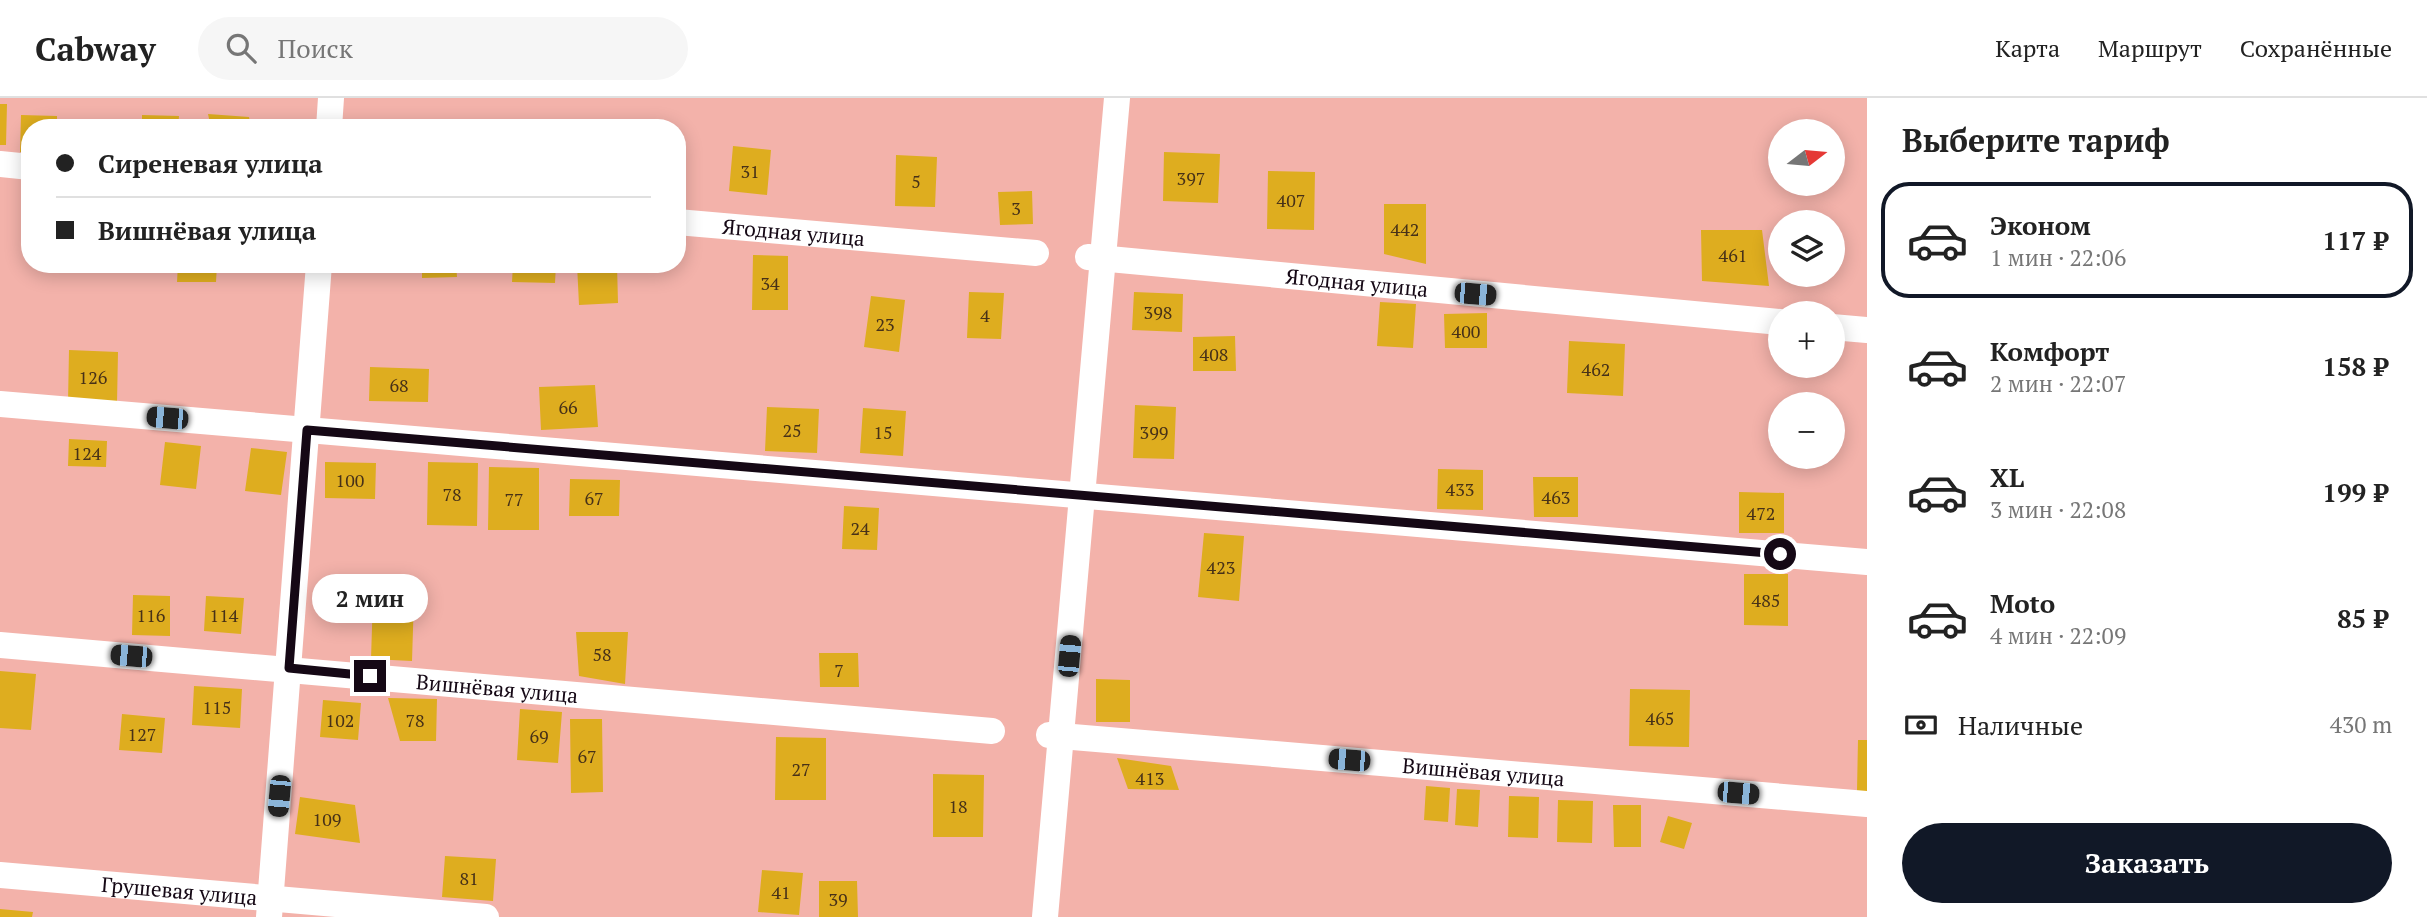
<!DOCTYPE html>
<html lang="ru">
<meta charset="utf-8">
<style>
body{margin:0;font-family:"PT Serif",serif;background:#f6f6f6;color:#222;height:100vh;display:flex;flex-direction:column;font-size:26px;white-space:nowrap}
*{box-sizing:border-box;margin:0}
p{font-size:23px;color:#767676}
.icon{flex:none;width:38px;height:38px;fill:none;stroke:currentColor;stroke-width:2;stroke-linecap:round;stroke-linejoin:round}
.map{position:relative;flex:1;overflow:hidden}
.side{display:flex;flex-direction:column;background:#fff;width:560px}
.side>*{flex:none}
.guide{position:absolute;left:21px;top:21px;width:665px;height:154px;border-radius:28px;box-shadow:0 4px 18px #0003;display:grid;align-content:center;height:154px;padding:0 35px;background:#fff}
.needle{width:46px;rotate:74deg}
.buttons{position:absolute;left:1768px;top:21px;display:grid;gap:14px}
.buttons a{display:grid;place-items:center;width:77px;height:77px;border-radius:50%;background:#fff;box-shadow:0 4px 18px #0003;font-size:35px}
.end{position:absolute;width:32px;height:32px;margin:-16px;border:9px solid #150815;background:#fff;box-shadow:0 0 0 4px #fff}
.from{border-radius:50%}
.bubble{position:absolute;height:49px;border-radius:24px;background:#fff;box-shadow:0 4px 18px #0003;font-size:23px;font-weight:700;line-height:49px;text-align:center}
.car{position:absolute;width:21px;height:42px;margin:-21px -10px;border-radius:9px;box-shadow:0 0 5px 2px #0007;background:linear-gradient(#222 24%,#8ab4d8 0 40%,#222 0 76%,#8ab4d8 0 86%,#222 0)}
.guide b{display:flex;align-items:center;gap:24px;height:66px;font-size:26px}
.guide b+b{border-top:2px solid #e0e0e0}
.guide i{width:18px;height:18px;background:#222}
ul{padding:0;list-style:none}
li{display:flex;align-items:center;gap:21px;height:116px;margin:0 14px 10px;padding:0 21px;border:4px solid transparent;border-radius:28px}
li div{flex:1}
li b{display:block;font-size:26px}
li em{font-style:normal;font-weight:700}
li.selected{border-color:#111827}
li>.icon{width:63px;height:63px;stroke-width:1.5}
h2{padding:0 35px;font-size:32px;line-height:84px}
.pay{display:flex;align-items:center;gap:18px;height:77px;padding:0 35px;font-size:26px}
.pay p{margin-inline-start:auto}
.cta{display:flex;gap:14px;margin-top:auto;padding:14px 35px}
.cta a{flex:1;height:80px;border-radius:42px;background:#111827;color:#fff;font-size:28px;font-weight:700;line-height:80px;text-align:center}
header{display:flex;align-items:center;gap:42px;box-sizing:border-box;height:98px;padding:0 35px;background:#fff;border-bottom:2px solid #e0e0e0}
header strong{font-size:33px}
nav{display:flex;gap:38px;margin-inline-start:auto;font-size:24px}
.search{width:490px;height:63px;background:#f6f6f6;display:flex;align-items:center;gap:18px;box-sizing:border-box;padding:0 24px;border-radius:38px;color:#767676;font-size:26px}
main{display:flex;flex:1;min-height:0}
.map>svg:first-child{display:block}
.green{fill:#f3b2aa;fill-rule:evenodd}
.building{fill:#dead1f}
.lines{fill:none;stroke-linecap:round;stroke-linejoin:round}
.street{stroke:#fff;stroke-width:26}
.route{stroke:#150815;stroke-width:9}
.labels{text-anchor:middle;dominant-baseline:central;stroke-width:7;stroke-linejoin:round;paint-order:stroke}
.number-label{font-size:18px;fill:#473118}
.street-label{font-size:21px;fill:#150815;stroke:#f3cef2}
</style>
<header>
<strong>Cabway</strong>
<div class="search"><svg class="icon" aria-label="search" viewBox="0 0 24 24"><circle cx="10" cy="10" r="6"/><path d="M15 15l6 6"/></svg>Поиск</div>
<nav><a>Карта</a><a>Маршрут</a><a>Сохранённые</a></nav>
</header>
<main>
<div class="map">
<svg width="1867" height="819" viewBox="0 0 1867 819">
<rect width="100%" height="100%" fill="#f3cef2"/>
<path class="green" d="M0,0H1867V819H0ZM30,30H677V166H30ZM1780,33H1832V86H1780ZM1780,124H1832V177H1780ZM1780,215H1832V268H1780ZM1780,306H1832V359H1780Z"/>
<path class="building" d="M0,6H7L6,47H0Z
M208,16L249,19L251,30H211Z
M21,17L57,18V30H30V55L20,54Z
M142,17L179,18L178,30H142Z
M78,21L124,26V30H77Z
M733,48L771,52L767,97L729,93Z
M1164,54L1220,56L1218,105L1163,103Z
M896,57L937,59L935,109L895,108Z
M1268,73L1315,74L1314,132L1267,131Z
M1032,93L1033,126L1000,127L998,94Z
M1384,106H1426V166L1384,156Z
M1701,132H1762L1769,188L1702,183Z
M753,157L788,158V212H752Z
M178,166H217L216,184H177Z
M422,166H456L457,179L422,180Z
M513,166H556L555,185L512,184Z
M577,166H617L618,205L579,207Z
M969,194L1004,195L1001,241L967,240Z
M1134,194L1183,196L1182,234L1132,232Z
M871,198L905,202L899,254L864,249Z
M1380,204L1416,206L1413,250L1377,248Z
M1487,215V250H1445L1444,216Z
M1235,238L1236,273H1193V239Z
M1569,243L1625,246L1623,298L1567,295Z
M69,252L118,254L117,305L68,304Z
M370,269L429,271L428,304L369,303Z
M595,287L598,329L541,332L539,289Z
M1135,307L1176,309L1174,361L1133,360Z
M767,309L819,311L817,355L765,353Z
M863,310L906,313L903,358L860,355Z
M69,341L107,343L106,369L68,368Z
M165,344L201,348L196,391L160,387Z
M251,350L287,354L281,397L245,393Z
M325,364L376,365L375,401L325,400Z
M428,364L478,365L477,428L427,427Z
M489,369L539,370V432H488Z
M1438,371L1483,372V412L1437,411Z
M1533,379H1578V419H1534Z
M570,381L620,382L619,418H569Z
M1739,394L1784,395V435H1739Z
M844,408L879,410L877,452L842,451Z
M1204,435L1244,438L1239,503L1198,499Z
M1744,476H1788V528L1744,527Z
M133,497L170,498V538L132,537Z
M206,498L244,500L241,536L204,533Z
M373,498L414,499L412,563L371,561Z
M576,534H628L625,586L579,578Z
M819,555H858L859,589H820Z
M0,573L36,576L31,632L0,630Z
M1096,581L1130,582V624H1096Z
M194,588L242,591L240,630L192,627Z
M1630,591L1690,592L1689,649L1629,648Z
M388,600L437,601L436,643H400Z
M323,602L361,605L358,642L320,639Z
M520,611L562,614L558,665L517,662Z
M122,616L165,620L162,655L119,652Z
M570,621H602L603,694L571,695Z
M776,639L826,640V702H775Z
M1858,642H1867V693H1857Z
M1117,660L1171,668L1179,692L1128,691Z
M933,676L984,677L983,739H933Z
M1426,688L1450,690L1448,724L1424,722Z
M1457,691L1480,692L1478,729L1455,727Z
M1509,698L1539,699L1538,740L1508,739Z
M300,699L355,707L360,745L295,736Z
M1558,702L1593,703L1592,745L1557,744Z
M1613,707H1641V749H1614Z
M1668,718L1692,725L1684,751L1660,744Z
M445,758L496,761L493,803L442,799Z
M762,772L803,775L799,817L758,814Z
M819,783H857L858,819H819Z
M0,811L33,814L32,819H0Z"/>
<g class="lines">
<g class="street">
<path d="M329,30L331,0"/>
<path d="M0,66L30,69"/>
<path id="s1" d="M677,124L1036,155"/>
<path id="s2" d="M1088,159L1780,224"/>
<path d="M1832,229L1867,232"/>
<path d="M0,306L1867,464"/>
<path id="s3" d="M0,547L992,633"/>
<path id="s4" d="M1049,637L1867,706"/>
<path id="s5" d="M0,777L486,819"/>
<path d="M269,819L319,166"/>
<path d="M1045,819L1117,0"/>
</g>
</g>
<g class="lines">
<path class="route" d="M370,578L289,570L307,332L1780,456"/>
</g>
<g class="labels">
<g class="number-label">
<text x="750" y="73">31</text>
<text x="1191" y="80">397</text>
<text x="916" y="83">5</text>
<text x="1291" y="102">407</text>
<text x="1016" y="110">3</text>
<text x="1405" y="131">442</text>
<text x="1733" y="157">461</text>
<text x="770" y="185">34</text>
<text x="1158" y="214">398</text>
<text x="985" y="217">4</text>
<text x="885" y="226">23</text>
<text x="1466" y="233">400</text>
<text x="1214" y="256">408</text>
<text x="1596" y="271">462</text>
<text x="93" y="279">126</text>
<text x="399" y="287">68</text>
<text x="568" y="309">66</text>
<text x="792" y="332">25</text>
<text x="883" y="334">15</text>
<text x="1154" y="334">399</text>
<text x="87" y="355">124</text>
<text x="350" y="382">100</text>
<text x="1460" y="391">433</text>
<text x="452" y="396">78</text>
<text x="1556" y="399">463</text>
<text x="594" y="400">67</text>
<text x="514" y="401">77</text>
<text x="1761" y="415">472</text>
<text x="860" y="430">24</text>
<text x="1221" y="469">423</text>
<text x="1766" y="502">485</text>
<text x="151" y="517">116</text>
<text x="224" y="517">114</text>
<text x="602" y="556">58</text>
<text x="839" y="572">7</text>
<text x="217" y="609">115</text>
<text x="1660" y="620">465</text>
<text x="340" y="622">102</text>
<text x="415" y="622">78</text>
<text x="142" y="636">127</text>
<text x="539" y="638">69</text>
<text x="587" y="658">67</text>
<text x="801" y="671">27</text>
<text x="1150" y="680">413</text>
<text x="958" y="708">18</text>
<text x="327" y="721">109</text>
<text x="469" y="780">81</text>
<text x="781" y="794">41</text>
<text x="838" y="801">39</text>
</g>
<g class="street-label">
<text stroke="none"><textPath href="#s1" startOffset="117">Ягодная улица</textPath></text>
<text stroke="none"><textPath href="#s2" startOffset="270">Ягодная улица</textPath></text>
<text stroke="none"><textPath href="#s3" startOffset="499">Вишнёвая улица</textPath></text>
<text stroke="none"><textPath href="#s4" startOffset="436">Вишнёвая улица</textPath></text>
<text stroke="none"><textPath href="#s5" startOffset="180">Грушевая улица</textPath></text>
</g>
</g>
</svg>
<div class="buttons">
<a><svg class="needle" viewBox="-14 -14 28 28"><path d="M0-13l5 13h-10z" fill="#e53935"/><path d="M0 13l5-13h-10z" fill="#767676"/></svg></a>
<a><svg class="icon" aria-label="layers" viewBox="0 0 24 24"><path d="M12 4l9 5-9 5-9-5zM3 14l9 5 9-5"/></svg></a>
<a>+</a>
<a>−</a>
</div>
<i class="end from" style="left:1780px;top:456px"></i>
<i class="end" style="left:370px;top:578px"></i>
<div class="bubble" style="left:312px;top:476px;width:116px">2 мин</div>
<i class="car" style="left:1475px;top:196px;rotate:95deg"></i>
<i class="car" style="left:167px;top:320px;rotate:275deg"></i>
<i class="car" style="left:131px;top:558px;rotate:275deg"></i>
<i class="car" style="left:1069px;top:558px;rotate:5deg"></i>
<i class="car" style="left:1349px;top:662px;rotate:275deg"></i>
<i class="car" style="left:1738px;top:695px;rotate:95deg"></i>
<i class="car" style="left:279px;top:698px;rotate:185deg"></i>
<div class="guide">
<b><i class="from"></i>Сиреневая улица</b>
<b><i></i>Вишнёвая улица</b>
</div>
</div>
<section class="side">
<h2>Выберите тариф</h2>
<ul>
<li class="selected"><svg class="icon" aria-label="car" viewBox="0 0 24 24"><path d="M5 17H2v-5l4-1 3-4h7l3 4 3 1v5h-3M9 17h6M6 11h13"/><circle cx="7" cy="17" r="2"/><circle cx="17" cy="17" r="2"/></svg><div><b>Эконом</b><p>1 мин · 22:06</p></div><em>117 ₽</em></li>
<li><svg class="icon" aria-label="car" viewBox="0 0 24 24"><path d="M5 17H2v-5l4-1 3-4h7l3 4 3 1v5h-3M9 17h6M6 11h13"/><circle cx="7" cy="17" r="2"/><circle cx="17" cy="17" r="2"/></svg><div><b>Комфорт</b><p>2 мин · 22:07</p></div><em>158 ₽</em></li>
<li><svg class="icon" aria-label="car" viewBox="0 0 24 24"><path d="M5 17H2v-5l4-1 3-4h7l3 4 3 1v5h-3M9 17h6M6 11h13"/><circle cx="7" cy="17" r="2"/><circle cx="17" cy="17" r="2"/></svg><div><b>XL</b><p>3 мин · 22:08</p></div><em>199 ₽</em></li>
<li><svg class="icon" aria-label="car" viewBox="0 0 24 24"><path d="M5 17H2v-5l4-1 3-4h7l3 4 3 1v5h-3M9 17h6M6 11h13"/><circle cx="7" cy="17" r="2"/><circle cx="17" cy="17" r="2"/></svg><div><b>Moto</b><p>4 мин · 22:09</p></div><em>85 ₽</em></li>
</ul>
<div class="pay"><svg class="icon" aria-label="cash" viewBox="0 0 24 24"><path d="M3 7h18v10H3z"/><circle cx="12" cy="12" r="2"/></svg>Наличные<p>430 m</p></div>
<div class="cta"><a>Заказать</a></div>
</section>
</main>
